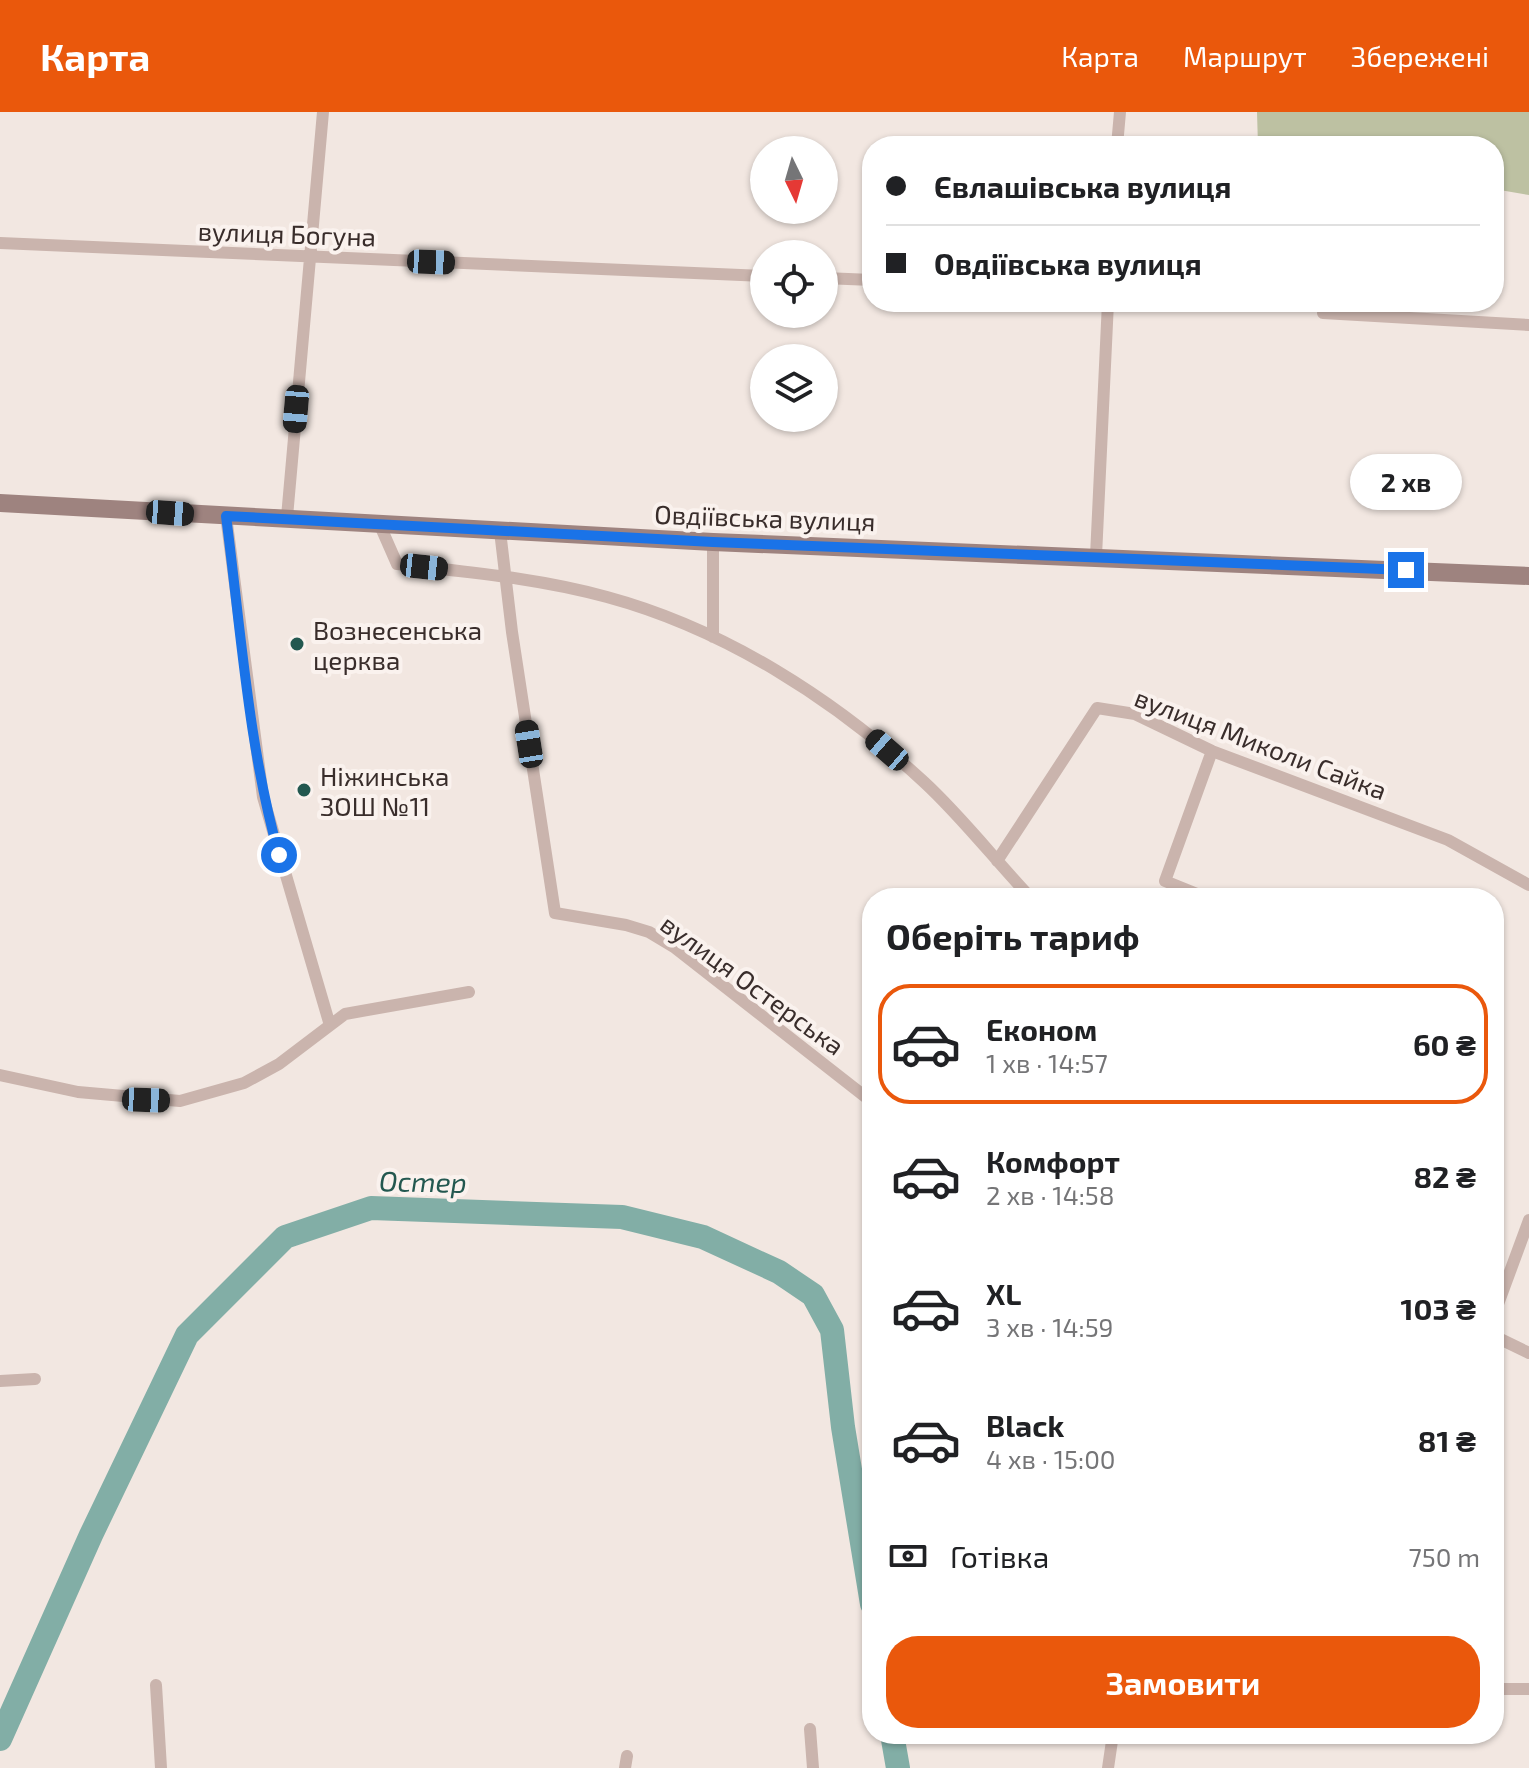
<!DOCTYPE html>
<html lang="uk">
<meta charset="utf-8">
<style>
body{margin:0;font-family:"Exo 2",sans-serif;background:#f6f6f6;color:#202124;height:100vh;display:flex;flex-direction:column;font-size:30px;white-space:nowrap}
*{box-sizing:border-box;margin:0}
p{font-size:26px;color:#757577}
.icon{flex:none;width:44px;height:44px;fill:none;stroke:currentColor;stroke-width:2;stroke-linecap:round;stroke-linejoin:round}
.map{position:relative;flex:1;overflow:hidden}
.panel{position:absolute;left:862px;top:776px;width:642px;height:856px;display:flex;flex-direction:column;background:#fff;border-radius:32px;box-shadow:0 2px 6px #0004}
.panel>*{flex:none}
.hud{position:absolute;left:862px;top:24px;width:642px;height:176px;border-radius:32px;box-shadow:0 2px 6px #0004;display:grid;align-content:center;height:176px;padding:0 24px;background:#fff}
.needle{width:52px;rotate:175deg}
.buttons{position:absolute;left:750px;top:24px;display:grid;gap:16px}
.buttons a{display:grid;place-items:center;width:88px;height:88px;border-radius:50%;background:#fff;box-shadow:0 2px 6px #0004;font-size:40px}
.end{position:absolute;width:36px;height:36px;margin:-18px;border:10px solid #1a73e8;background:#fff;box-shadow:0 0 0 4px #fff}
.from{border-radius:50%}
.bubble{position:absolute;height:56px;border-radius:28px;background:#fff;box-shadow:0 2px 6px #0004;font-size:26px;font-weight:700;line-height:56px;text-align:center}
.car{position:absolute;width:24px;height:48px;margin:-24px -12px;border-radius:10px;box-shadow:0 0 6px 2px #0007;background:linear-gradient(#222 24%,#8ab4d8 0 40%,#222 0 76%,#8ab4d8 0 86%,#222 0)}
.hud b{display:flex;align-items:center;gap:28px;height:76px;font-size:30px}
.hud b+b{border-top:2px solid #e0e0e0}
.hud i{width:20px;height:20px;background:#202124}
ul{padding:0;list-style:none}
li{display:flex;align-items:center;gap:24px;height:120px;margin:0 16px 12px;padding:0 8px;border:4px solid transparent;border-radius:32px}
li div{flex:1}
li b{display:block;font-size:30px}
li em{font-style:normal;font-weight:700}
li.active{border-color:#ea580c}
li>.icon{width:72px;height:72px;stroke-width:1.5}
h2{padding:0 24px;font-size:36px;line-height:96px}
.pay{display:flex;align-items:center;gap:20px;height:88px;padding:0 24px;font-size:30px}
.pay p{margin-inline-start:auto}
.action{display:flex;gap:16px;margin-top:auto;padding:16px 24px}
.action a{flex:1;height:92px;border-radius:32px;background:#ea580c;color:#fff;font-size:32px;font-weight:700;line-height:92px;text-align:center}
header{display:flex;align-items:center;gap:48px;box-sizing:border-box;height:112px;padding:0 40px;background:#ea580c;color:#fff}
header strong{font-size:38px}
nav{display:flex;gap:44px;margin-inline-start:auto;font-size:28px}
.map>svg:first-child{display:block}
.green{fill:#bdc1a2}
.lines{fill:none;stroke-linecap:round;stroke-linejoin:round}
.river{stroke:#82aea6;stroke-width:24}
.minor{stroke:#cab4ad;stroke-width:12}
.secondary{stroke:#9e837f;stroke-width:18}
.route{stroke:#1a73e8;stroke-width:10}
.poi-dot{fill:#235850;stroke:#faf2ee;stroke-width:3}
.labels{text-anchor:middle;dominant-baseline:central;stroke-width:8;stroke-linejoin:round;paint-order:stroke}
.street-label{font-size:26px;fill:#392d2b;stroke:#faf2ee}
.poi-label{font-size:26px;fill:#392d2b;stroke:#faf2ee;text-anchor:start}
.water-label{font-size:28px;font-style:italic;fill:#235850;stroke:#faf2ee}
</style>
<header>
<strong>Карта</strong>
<nav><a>Карта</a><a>Маршрут</a><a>Збережені</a></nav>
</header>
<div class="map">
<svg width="1529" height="1656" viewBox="0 0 1529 1656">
<rect width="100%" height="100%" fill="#f2e7e1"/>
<path class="green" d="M1257,0H1529V83L1494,77V34H1258Z"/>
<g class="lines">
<path class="river" d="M892,1622L898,1656
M0,1627L91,1423L187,1223L285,1125L371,1096L622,1105L703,1125L779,1160L813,1183L832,1218L843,1315L872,1492"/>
<path class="minor" d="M1117,34L1120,0
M0,131L764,164
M824,166L872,168
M1323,201L1529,213
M226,404L263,685L329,910
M287,405L323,0
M379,411L397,452C467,460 538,466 607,485C725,517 834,587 924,670C962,705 995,748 1031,786
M500,419L512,520L555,801L626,813L649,820L674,835L872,990
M1096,444L1108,190
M713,525V430
M997,749L1097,596L1135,602L1212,639L1448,728L1529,773
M1207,786L1165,769L1212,639
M0,963L78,980L180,989L244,971L279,952L345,902L469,880
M1494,1203L1529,1108
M1494,1224L1529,1241
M0,1269L35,1267
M156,1573L161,1656
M1494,1577H1529
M810,1617L813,1656
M625,1656L627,1644
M1108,1656L1113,1622"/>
<path class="secondary" d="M0,391L713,430L1529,464"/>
</g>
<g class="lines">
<path class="route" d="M279,743C248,633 241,518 226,404L713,430L1406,458"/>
</g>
<g class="poi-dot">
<circle cx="297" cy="532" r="8"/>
<circle cx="304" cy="678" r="8"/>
</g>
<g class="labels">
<g class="street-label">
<text transform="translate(287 121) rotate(2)">вулиця Богуна</text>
<text transform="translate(765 405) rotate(2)">Овдіївська вулиця</text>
<text transform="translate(1261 631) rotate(21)">вулиця Миколи Сайка</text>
<text transform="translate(753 872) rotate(36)">вулиця Остерська</text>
</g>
<g class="poi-label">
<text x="313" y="517">Вознесенська<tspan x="313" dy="30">церква</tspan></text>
<text x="320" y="663">Ніжинська<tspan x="320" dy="30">ЗОШ №11</tspan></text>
</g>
<g class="water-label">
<text transform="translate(423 1069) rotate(1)">Остер</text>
</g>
</g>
</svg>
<div class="buttons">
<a><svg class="needle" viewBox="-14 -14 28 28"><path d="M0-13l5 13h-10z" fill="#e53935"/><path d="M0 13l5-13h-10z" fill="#757577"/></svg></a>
<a><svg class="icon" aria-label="locate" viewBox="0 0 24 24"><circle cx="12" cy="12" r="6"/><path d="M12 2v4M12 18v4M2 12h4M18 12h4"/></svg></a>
<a><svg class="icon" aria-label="layers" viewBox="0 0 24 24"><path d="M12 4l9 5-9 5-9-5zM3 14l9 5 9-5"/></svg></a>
</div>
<i class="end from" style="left:279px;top:743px"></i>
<i class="end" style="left:1406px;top:458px"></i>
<div class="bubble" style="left:1350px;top:342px;width:112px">2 хв</div>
<i class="car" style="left:431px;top:150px;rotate:92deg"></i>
<i class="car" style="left:296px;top:297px;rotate:185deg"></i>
<i class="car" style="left:170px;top:401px;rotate:94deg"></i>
<i class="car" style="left:424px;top:455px;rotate:96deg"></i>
<i class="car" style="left:529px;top:632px;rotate:351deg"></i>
<i class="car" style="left:887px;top:638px;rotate:311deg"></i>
<i class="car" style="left:146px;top:988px;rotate:92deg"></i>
<div class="hud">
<b><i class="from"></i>Євлашівська вулиця</b>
<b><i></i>Овдіївська вулиця</b>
</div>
<section class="panel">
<h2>Оберіть тариф</h2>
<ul>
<li class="active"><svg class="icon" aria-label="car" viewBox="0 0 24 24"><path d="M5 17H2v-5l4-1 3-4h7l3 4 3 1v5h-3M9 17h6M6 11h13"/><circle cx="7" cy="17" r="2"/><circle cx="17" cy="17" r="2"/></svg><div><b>Економ</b><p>1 хв · 14:57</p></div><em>60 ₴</em></li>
<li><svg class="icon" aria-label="car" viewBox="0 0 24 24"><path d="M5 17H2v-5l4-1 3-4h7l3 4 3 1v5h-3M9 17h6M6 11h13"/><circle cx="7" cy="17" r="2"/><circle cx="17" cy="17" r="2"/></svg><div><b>Комфорт</b><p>2 хв · 14:58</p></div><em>82 ₴</em></li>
<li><svg class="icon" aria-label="car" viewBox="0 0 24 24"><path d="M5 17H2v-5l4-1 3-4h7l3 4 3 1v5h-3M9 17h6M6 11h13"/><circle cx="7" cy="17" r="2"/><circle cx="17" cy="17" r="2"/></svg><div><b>XL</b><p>3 хв · 14:59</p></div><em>103 ₴</em></li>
<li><svg class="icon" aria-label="car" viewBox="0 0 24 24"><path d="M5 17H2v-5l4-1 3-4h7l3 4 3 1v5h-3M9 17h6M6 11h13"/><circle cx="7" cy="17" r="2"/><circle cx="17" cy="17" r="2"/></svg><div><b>Black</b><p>4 хв · 15:00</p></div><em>81 ₴</em></li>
</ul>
<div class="pay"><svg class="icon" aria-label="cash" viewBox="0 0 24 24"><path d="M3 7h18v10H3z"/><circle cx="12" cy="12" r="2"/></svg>Готівка<p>750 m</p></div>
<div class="action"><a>Замовити</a></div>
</section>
</div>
